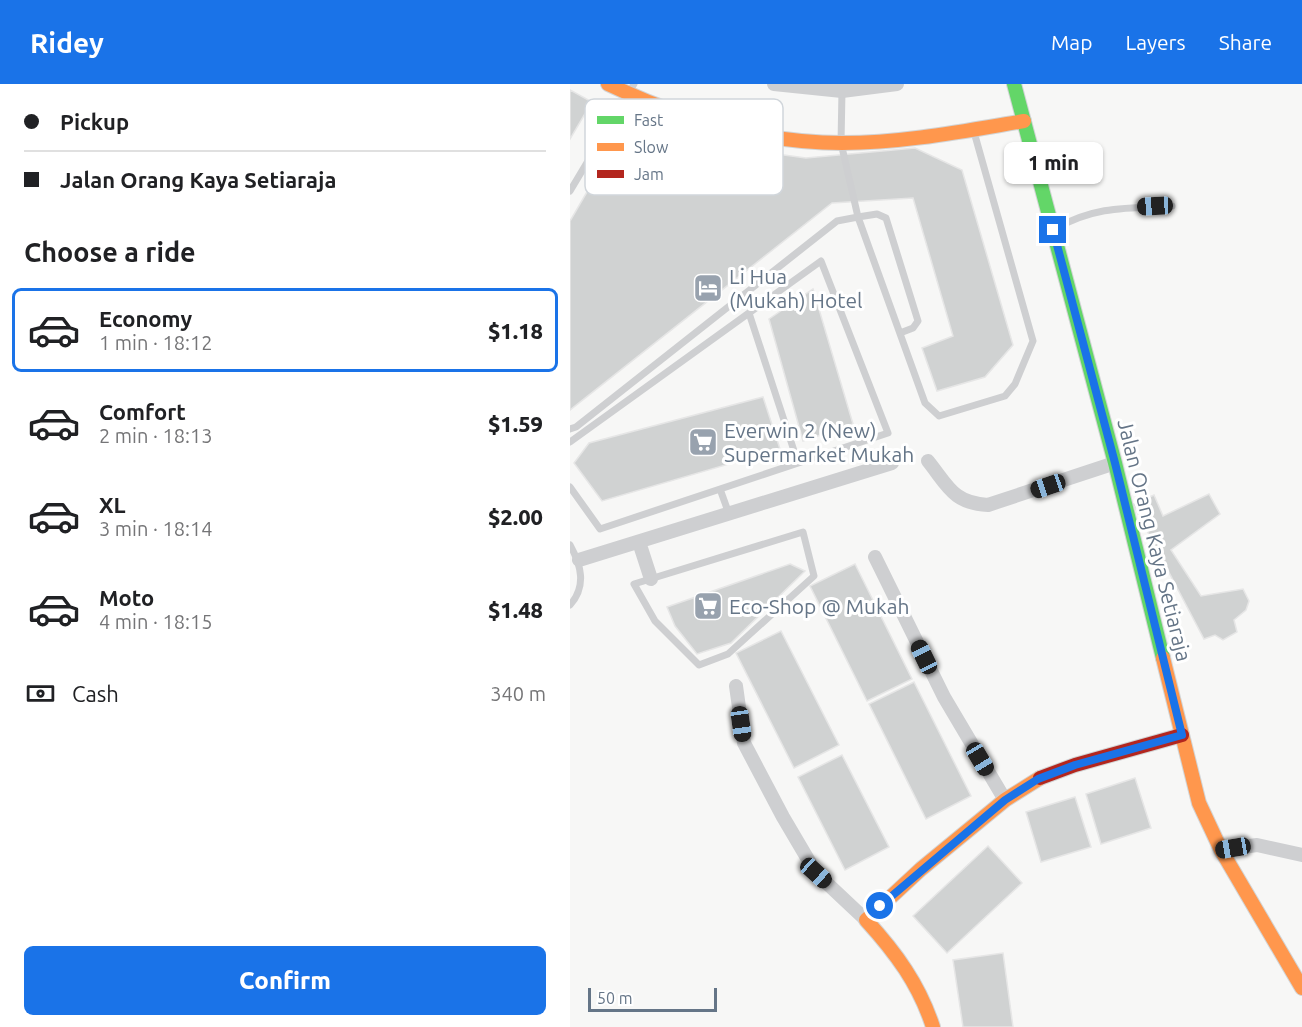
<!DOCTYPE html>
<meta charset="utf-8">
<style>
body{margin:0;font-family:Ubuntu,sans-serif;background:#f2f2f2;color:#202124;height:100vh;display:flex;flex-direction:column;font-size:22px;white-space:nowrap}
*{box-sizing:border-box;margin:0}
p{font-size:20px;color:#757577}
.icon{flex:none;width:33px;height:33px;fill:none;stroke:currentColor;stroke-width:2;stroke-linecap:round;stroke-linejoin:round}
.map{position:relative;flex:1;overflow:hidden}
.panel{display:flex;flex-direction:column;background:#fff;width:570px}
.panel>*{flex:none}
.hud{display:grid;align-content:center;height:132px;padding:0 24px;background:#fff}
.scale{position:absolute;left:18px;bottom:15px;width:129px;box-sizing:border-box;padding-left:6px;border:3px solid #657587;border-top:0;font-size:16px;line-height:21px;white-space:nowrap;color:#657587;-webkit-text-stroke:4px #fff;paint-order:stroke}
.end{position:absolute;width:27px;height:27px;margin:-14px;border:8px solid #1a73e8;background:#fff;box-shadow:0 0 0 3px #fff}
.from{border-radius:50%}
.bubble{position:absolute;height:42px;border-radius:9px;background:#fff;box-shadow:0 2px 4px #0004;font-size:20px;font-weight:800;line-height:42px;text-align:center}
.car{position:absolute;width:18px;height:36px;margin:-18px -9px;border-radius:8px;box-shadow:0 0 4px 2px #0007;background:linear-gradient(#222 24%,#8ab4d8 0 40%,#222 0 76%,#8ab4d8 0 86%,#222 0)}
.hud b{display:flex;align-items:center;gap:21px;height:57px;font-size:22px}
.hud b+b{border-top:2px solid #e0e0e0}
.hud i{width:15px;height:15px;background:#202124}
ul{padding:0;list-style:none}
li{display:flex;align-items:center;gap:18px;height:84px;margin:0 12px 9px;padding:0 12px;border:3px solid transparent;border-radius:9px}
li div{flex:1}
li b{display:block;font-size:22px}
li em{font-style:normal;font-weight:800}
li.active{border-color:#1a73e8}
li>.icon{width:54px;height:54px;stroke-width:1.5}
h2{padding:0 24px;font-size:27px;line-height:72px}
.pay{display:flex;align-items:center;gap:15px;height:66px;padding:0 24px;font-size:22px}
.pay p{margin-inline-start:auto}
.button{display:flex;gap:12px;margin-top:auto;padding:12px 24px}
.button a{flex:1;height:69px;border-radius:9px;background:#1a73e8;color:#fff;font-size:24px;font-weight:800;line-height:69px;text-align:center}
header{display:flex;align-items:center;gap:36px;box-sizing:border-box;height:84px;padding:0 30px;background:#1a73e8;color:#fff}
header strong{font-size:28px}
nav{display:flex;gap:33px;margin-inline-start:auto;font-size:21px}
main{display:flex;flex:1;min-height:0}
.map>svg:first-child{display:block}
.building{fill:#d0d2d2;stroke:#e6e6e6;stroke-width:1.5}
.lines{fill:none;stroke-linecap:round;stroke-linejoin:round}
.fast-casing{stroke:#d2d4d5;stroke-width:16}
.slow-casing{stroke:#d2d4d5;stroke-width:16}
.jam-casing{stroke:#d2d4d5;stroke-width:16}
.lane{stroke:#cecfd1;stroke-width:7}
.street{stroke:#cecfd1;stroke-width:14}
.fast{stroke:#63d668;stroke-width:14}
.slow{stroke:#ff974d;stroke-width:14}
.jam{stroke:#b3261e;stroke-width:14}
.route{stroke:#1a73e8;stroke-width:8}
.labels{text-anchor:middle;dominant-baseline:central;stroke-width:6;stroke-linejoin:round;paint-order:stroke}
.poi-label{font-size:21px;fill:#657587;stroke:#fff;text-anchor:start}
.street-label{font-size:21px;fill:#657587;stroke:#fff}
.key{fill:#fff;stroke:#d1d6db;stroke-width:1.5}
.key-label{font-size:16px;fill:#657587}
</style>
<header>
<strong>Ridey</strong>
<nav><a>Map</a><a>Layers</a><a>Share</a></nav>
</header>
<main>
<section class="panel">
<div class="hud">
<b><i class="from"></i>Pickup</b>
<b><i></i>Jalan Orang Kaya Setiaraja</b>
</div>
<h2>Choose a ride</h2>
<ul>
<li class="active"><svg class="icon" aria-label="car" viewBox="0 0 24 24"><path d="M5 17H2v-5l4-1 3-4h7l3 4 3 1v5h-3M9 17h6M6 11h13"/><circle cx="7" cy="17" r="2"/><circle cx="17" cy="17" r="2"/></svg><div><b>Economy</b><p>1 min · 18:12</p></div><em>$1.18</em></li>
<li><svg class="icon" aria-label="car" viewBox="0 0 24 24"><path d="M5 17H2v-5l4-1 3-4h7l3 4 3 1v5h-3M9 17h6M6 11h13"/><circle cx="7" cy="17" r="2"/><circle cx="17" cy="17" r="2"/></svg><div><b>Comfort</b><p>2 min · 18:13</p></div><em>$1.59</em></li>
<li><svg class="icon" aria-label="car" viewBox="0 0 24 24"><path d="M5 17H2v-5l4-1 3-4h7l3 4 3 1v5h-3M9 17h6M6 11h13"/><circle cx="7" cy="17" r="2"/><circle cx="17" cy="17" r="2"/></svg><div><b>XL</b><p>3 min · 18:14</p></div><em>$2.00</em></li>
<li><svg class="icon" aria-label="car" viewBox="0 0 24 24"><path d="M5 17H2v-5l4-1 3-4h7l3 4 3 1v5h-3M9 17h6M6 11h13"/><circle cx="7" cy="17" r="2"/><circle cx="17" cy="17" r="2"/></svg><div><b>Moto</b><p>4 min · 18:15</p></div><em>$1.48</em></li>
</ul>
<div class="pay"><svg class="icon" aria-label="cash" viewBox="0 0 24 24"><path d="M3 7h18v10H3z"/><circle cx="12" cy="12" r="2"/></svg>Cash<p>340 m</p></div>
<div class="button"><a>Confirm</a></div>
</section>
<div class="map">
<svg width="732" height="943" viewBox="0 0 732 943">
<rect width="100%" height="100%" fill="#f7f7f6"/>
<path class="building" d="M0,6L22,18L0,55Z
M59,36L132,60L236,74L345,64L392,86L443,261L415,293L367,307L352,264L383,252L343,114L262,119L0,326V137Z
M243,205L283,340L233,357L199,235Z
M193,313L210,365L32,417L4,379L19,359Z
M639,410L650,430L601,466L631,512L673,505L679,517L676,526L664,536L667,548L653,556L645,551L634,555L563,420L584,411L593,432Z
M220,480L235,487L161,559L127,570L105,542L97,523Z
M285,480L342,595L297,617L240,502Z
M211,547L269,661L224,684L166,569Z
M344,598L401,712L356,735L299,620Z
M272,671L319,763L275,786L228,693Z
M565,694L581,744L531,760L516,710Z
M505,713L521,763L471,778L456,728Z
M418,762L452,799L377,869L343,832Z
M433,869L443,943H393L383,876Z"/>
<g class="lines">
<g class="fast-casing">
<path id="fast" d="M444,0L545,379L593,574"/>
</g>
<g class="slow-casing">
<path id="slow" d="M38,0C108,34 193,59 272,59C333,59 394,47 454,37
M593,574L629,719L651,766L732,904
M363,943C349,900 326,869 296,836L351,785L435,716L470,694"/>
</g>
<g class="jam-casing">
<path id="jam" d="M470,694L505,681L612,651"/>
</g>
<path class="lane" d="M272,7L271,59L288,133L307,130L316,134L348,237L343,244L330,249
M0,107L64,0
M485,145C524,122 558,124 602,122
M179,229L228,379
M0,345L6,343L267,137L288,133L355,319L369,332L435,312L445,300L463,257L404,48
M0,358L251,177L318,349L30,445L0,403
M150,405L159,430
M233,448L244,492L158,570L129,581L85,537L64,500Z
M0,461C11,481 17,502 0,521"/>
<path class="street" d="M204,0L272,7L327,0
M358,377C378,402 383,419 418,421L545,379
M69,458L81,495
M305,473L374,613L435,716
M9,476L322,379
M166,602L174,659L213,733L246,789L296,836
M651,766L687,761L732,771"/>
<use href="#fast" class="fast"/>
<use href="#slow" class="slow"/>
<use href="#jam" class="jam"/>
</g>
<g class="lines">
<path class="route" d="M310,822L435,716L468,695L505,681L612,651L545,379L483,146"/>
</g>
<defs>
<g id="hotel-square" transform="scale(1.5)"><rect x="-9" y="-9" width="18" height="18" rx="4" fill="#98a2ae" stroke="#fff"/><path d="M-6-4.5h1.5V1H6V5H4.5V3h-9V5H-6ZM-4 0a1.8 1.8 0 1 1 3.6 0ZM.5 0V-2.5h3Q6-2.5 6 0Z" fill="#fff"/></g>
<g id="supermarket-square" transform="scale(1.5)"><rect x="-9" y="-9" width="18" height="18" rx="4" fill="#98a2ae" stroke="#fff"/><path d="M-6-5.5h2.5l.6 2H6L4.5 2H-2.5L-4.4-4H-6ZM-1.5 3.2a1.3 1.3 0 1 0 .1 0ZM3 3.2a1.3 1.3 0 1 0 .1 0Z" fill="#fff"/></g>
</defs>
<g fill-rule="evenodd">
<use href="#hotel-square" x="138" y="204"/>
<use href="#supermarket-square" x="133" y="358"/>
<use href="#supermarket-square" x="138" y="522"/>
</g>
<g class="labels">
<g class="poi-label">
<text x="159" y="192">Li Hua<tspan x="159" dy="24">(Mukah) Hotel</tspan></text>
<text x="154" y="346">Everwin 2 (New)<tspan x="154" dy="24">Supermarket Mukah</tspan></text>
<text x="159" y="522">Eco-Shop @ Mukah</text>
</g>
<g class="street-label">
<text transform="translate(585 456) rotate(76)">Jalan Orang Kaya Setiaraja</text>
</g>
</g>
<rect x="15" y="15" width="198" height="96" rx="9" class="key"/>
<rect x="27" y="32" width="27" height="8" fill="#63d668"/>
<rect x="27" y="59" width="27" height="8" fill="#ff974d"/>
<rect x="27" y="86" width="27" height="8" fill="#b3261e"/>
<g class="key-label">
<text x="64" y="42">Fast</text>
<text x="64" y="69">Slow</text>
<text x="64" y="96">Jam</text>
</g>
</svg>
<div class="scale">50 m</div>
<i class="end from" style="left:310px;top:822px"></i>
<i class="end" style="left:483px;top:146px"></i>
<div class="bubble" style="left:434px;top:58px;width:99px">1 min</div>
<i class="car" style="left:585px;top:122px;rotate:267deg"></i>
<i class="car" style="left:478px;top:402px;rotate:251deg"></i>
<i class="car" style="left:354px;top:573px;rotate:334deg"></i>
<i class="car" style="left:171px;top:640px;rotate:172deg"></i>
<i class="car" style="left:410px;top:675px;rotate:149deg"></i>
<i class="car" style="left:663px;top:764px;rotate:260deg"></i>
<i class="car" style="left:246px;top:789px;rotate:132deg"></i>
</div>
</main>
